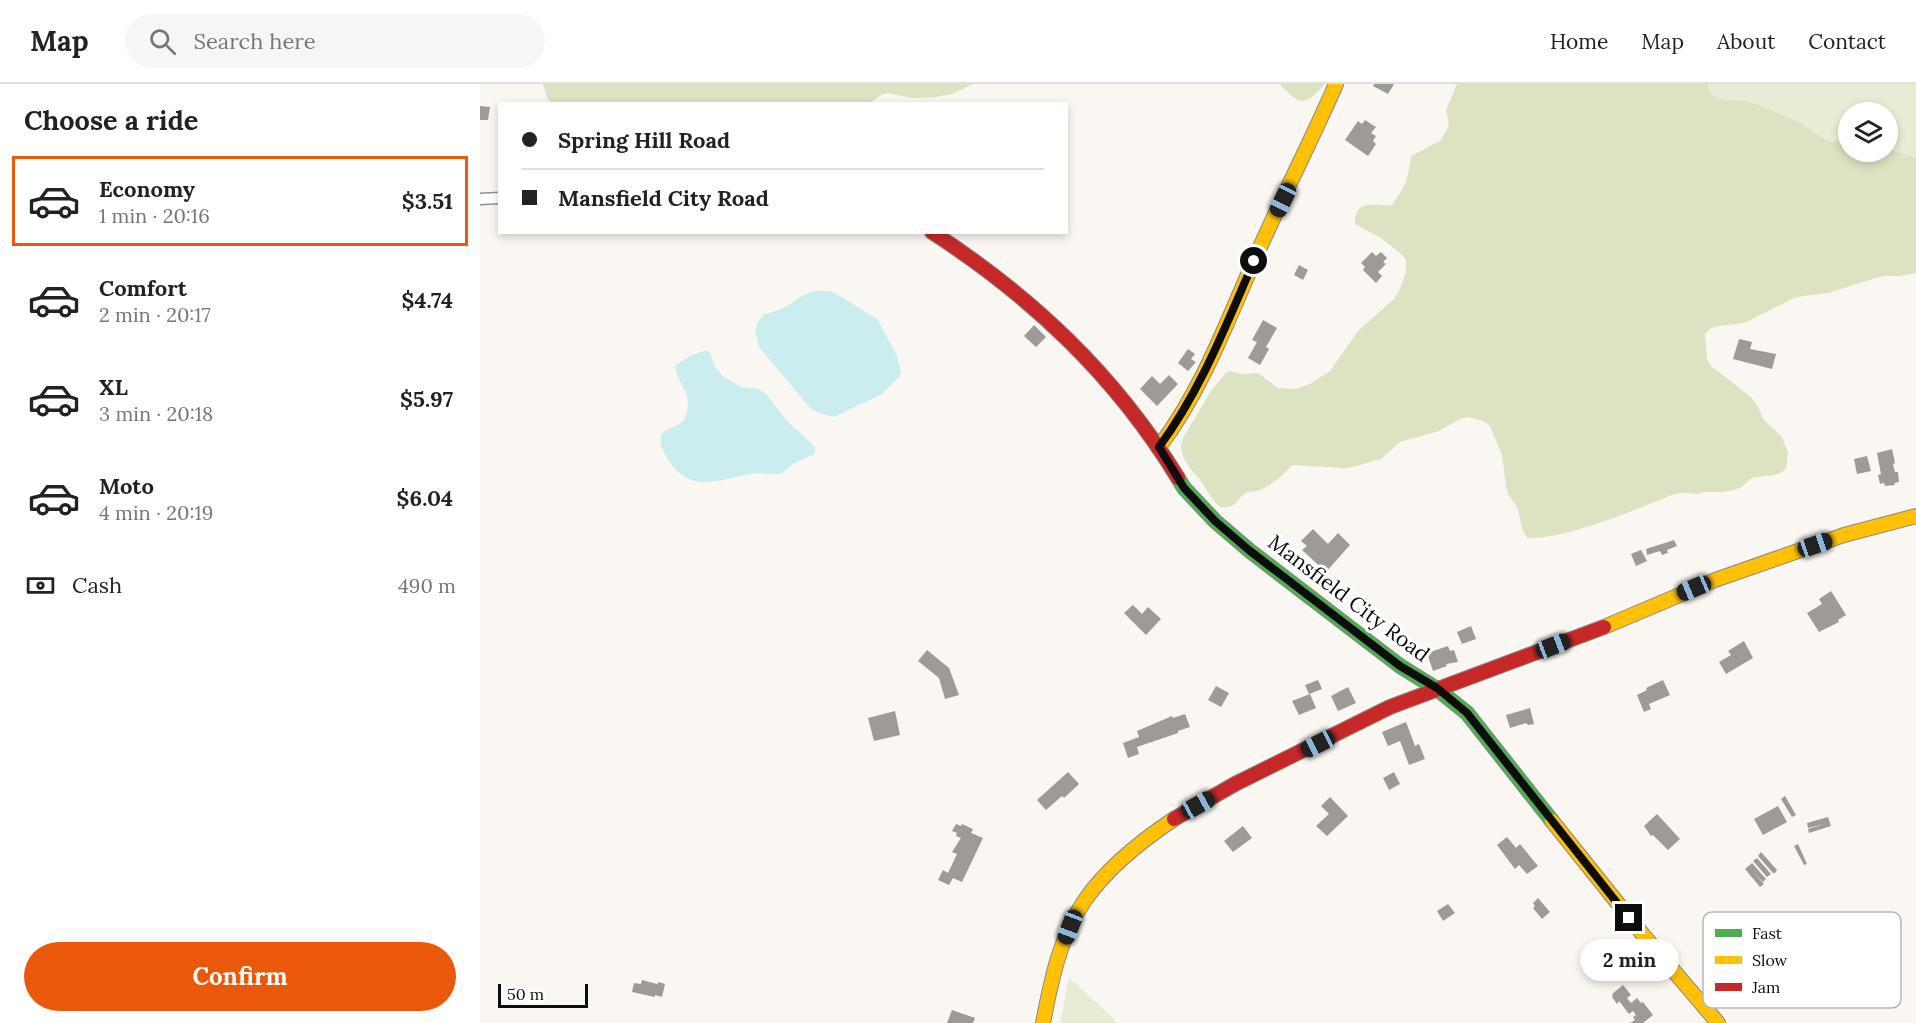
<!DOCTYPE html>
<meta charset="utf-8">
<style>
body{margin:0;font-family:Lora,serif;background:#f6f6f6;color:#222;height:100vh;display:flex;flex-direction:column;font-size:22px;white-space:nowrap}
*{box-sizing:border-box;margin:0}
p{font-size:20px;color:#767676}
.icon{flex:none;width:33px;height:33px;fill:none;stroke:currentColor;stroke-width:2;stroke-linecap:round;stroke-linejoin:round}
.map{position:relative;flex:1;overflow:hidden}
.details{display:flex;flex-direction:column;background:#fff;width:480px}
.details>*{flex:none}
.hud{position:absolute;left:18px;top:18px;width:570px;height:132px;border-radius:0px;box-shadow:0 3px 9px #0003;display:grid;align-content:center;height:132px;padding:0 24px;background:#fff}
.controls{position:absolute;left:1358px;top:18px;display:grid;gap:12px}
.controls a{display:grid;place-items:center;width:60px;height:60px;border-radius:50%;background:#fff;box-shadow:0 3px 9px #0003;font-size:30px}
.scale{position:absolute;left:18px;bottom:15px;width:90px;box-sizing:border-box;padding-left:6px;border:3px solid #0d0d0d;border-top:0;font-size:16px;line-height:21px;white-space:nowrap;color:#0d0d0d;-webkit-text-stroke:4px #fff;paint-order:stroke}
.end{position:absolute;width:27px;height:27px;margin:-14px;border:8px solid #0d0d0d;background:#fff;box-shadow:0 0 0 3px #fff}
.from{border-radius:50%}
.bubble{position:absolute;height:42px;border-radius:21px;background:#fff;box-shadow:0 3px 9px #0003;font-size:20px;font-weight:700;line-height:42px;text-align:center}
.car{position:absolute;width:18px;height:36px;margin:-18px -9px;border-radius:8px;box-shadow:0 0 4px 2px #0007;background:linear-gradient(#222 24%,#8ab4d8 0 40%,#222 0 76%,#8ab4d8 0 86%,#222 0)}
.hud b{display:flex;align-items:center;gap:21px;height:57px;font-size:22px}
.hud b+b{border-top:2px solid #e0e0e0}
.hud i{width:15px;height:15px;background:#222}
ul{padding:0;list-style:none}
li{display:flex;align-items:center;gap:18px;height:90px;margin:0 12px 9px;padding:0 12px;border:3px solid transparent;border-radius:0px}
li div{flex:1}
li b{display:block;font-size:22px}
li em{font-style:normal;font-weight:700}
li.selected{border-color:#ea580c}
li>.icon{width:54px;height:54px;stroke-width:1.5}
h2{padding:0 24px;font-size:27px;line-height:72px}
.pay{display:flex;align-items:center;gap:15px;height:66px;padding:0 24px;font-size:22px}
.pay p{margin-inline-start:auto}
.primary-button{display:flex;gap:12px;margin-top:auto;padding:12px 24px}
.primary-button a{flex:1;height:69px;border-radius:36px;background:#ea580c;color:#fff;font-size:24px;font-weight:700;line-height:69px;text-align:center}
header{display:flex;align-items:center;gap:36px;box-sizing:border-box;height:84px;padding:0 30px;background:#fff;border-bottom:2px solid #e0e0e0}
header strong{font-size:28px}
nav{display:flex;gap:33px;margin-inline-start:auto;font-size:21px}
.search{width:420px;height:54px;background:#f6f6f6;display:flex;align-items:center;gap:15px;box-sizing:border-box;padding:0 21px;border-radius:33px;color:#767676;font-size:22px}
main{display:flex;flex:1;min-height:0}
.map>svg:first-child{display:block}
.green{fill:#e9ecd4}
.forest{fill:#dce3c3}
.water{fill:#ccedf0}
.building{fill:#9d9a97}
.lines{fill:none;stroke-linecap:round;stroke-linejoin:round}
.street-casing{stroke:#949290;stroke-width:13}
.fast-casing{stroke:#8a8987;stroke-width:16}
.slow-casing{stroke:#8a8987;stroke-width:16}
.jam-casing{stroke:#8a8987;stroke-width:16}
.street{stroke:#fefefd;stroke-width:10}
.fast{stroke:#4caf50;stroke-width:14}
.slow{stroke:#ffc107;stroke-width:14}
.jam{stroke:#c62828;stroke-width:14}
.route{stroke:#0d0d0d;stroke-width:8}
.labels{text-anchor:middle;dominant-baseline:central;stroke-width:6;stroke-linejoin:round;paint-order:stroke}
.street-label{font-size:21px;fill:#0d0d0d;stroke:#fff}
.key{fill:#fff;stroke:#b6b6b6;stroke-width:1.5}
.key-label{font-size:16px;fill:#0d0d0d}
</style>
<header>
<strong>Map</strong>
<div class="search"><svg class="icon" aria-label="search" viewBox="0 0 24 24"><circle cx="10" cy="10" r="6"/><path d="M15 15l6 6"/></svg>Search here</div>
<nav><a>Home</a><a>Map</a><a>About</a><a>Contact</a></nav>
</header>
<main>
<section class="details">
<h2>Choose a ride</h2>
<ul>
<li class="selected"><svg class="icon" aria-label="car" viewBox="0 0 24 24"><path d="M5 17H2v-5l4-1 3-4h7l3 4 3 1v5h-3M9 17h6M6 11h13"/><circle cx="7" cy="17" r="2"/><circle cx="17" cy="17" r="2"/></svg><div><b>Economy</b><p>1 min · 20:16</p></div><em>$3.51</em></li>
<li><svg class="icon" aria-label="car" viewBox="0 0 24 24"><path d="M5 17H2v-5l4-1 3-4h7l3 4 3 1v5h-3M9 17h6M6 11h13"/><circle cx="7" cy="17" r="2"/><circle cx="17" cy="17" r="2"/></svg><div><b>Comfort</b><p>2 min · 20:17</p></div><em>$4.74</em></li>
<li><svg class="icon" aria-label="car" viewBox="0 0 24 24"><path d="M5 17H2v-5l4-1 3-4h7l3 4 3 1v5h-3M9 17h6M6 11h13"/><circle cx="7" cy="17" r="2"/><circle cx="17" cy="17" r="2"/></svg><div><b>XL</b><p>3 min · 20:18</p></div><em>$5.97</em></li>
<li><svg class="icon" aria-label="car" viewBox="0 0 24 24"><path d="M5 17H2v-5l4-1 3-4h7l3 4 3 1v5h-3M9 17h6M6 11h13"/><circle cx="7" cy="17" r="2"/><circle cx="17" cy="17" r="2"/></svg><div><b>Moto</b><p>4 min · 20:19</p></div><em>$6.04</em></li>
</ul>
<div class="pay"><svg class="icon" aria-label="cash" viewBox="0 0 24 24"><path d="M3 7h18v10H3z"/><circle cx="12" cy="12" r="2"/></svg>Cash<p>490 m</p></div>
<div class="primary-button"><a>Confirm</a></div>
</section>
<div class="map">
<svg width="1436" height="939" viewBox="0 0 1436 939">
<rect width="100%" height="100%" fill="#faf6f2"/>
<path class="green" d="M1229,0H1436V74L1407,64V28H1368V59L1348,57L1319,38L1282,22L1266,17L1240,15L1233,11L1228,5Z
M589,893L638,939H580Z"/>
<path class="forest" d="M63,0H493L472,10L456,13L432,14L408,9L401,11L388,20H72L67,14Z
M800,0H845C826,21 820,24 800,0Z
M977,0H1229L1228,5L1233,11L1240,15L1266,17L1282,22L1319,38L1348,57L1368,59V68H1407V64L1436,74V189L1419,192H1403L1348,209L1316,213L1264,239L1239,242L1231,244L1225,250L1227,275L1231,282L1272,314L1277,321L1284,336L1302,353L1308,369L1306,385C1295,394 1288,391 1275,393C1267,395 1265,403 1257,405C1246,409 1235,408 1225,408C1222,408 1219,410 1216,410C1211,410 1206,408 1202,409C1191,410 1178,417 1167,421C1137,433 1078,456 1047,454L1043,447L1037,423L1028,410L1026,403L1022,371L1010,342L1003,337L988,333L980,335L959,347L920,358L901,375L873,383L865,384L812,381C802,392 792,402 777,407C774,408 771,407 768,408C755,414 759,425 740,423C733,417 728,408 723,400C714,387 695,372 703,354L731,307L746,289L749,287L762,290L778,289L798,304L815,305L828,301L850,287L878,247L914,215L919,207L926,188V176L920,169L901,154L875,140C875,113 895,123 912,121C926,102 928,96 931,72L960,57L969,42L966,26Z"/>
<path class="water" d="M334,207H350L360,212L398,236L417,272L421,287L420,292L402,310L354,333L342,330L331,325L279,263L275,246L280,235L283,231L304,224L323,211Z
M226,266L230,269L236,285L244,293L261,303L279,305L288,312L306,336L332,360L335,364V370L314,379L301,390C290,391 279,388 269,390C236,397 209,410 187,374C183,367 179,360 181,352C186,339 207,349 208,320C209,306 194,295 196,281L210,272Z"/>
<path class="building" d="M894,0H914L908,10L893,2Z
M0,22L10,23L8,36H0Z
M885,36L896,43L891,49L896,52L893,57L896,60L888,72L865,56L878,37L882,40Z
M892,168L896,172L901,168L907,174L903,178L906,180L898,188L902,192L896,199L883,186L885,183L881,179Z
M819,181L828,186L823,196L814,191Z
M783,236L797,244L786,263L789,265L780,281L768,274L777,258L772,256Z
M554,241L566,253L556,263L544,252Z
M1259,255L1272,258L1270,265L1296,270L1292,285L1253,275Z
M708,265L715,270L711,275L716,278L708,287L698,279Z
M689,291L698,300L677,322L660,305L672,292L680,300Z
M1412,365L1415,379L1413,380L1415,388H1418L1419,398L1414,399L1415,401L1405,402L1404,399L1400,400L1398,391L1401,390L1397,369Z
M1387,372L1391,387L1377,390L1374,375Z
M833,445L848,460L858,449L870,461L846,488L822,466L827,462L821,457Z
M1194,456L1197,462L1187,466L1188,469L1182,471L1180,467L1167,471L1166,465Z
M1161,466L1167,477L1156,482L1151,470Z
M1351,507L1366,531L1358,536L1359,538L1339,548L1327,529L1342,520L1339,515Z
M653,521L662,530L668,523L681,535L666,551L644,529Z
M991,542L996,555L982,560L977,548Z
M1264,557L1273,574L1246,590L1239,578L1251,571L1248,567Z
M968,562L970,567L974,566L978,578L966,580L967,582L953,587L947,569Z
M447,566L469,584L479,611L465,615L459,594L438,577Z
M838,596L842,605L829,610L825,601Z
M1183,596L1190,611L1169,620L1171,625L1164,628L1157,611L1167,606L1166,604Z
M736,602L749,609L741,623L728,616Z
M868,603L876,619L858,627L851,612Z
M830,610L836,624L819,631L812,617Z
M1050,624L1054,640L1048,641L1046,639L1030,644L1026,631Z
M415,627L420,651L394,657L388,634Z
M705,630L710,643L698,647V649L657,663L659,670L648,674L643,659L659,653L657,647L692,632L693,634Z
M926,638L935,662L939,660L945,675L929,681L920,657L908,662L902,648Z
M588,688L599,700L584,714L582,712L566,726L557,716Z
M914,688L920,700L909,706L903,694Z
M1305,712L1316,731L1312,733L1301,715Z
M850,713L868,732L847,752L836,742L849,730L841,722Z
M1298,722L1307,738L1283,751L1274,735Z
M1177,730L1200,755L1188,766L1173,751L1171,752L1164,742Z
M1348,733L1351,742L1329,749L1328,745L1345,740L1328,744L1327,739Z
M476,740L481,742L482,740L493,745L491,749L503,754L482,798L473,794L469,801L458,796L463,786L468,789L477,770L472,768L481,754L476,752L477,749L472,747Z
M763,742L772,754L753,768L744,757Z
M1027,753L1036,764L1040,760L1058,782L1047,790L1039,781L1035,785L1017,761Z
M1318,760L1327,780L1324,781L1314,762Z
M1281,768L1297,786L1295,789H1293L1278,772Z
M1277,774L1291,790L1287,793L1273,777Z
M1272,779L1286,795L1283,798L1273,788L1284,800L1280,803L1265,785Z
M1058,814L1070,828L1062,835L1053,824L1055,822L1053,819Z
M968,820L975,829L963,837L957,827Z
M162,896L177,900L179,898L185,900L182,913L175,911V913L152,908L154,899L161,900Z
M1143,901L1151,911L1147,914L1151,919L1157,914L1161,919L1163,918L1173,931L1163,939H1150L1155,936L1153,933L1156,931L1153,927L1149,930L1139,917L1137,920L1132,913L1133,912L1132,910Z
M472,926L495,934L493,939H467Z"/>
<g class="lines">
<g class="street-casing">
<path id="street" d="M0,115L20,114"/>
</g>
<g class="fast-casing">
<path id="fast" d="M698,394L704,404L735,437L770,467L920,582L957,605L987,629L1072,737"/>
</g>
<g class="slow-casing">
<path id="slow" d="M679,363C721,307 745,243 773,179C799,119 830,60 856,0
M1124,543L1235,496L1364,451L1436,432
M1072,737L1164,852L1238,939
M563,939C571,897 580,852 605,816C628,783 661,757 694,735"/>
</g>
<g class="jam-casing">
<path id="jam" d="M452,148C552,213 635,291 698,394
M694,735L755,700L910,623L1124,543"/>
</g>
<use href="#street" class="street"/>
<use href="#fast" class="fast"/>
<use href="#slow" class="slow"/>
<use href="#jam" class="jam"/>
</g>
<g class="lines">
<path class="route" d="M774,177C746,241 721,306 679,363L704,404L735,437L770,467L920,582L957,604L987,629L1149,834"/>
</g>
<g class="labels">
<g class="street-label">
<text transform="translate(869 514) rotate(37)">Mansfield City Road</text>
</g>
</g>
<rect x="1223" y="828" width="198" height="96" rx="9" class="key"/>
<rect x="1235" y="845" width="27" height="8" fill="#4caf50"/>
<rect x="1235" y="872" width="27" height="8" fill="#ffc107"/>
<rect x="1235" y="899" width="27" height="8" fill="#c62828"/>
<g class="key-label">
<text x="1272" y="855">Fast</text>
<text x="1272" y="882">Slow</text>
<text x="1272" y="909">Jam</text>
</g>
</svg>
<div class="controls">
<a><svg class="icon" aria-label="layers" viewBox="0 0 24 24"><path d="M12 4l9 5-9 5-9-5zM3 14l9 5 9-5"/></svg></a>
</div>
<div class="scale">50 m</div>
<i class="end from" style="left:774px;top:177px"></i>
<i class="end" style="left:1149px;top:834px"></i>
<div class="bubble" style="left:1100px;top:855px;width:99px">2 min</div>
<i class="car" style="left:803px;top:116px;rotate:206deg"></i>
<i class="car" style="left:1335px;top:461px;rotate:71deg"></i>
<i class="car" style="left:1214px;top:504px;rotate:247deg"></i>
<i class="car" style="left:1073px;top:562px;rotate:69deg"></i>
<i class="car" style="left:838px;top:660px;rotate:243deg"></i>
<i class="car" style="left:718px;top:721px;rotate:61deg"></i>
<i class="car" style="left:590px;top:843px;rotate:201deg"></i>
<div class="hud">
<b><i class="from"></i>Spring Hill Road</b>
<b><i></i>Mansfield City Road</b>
</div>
</div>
</main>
